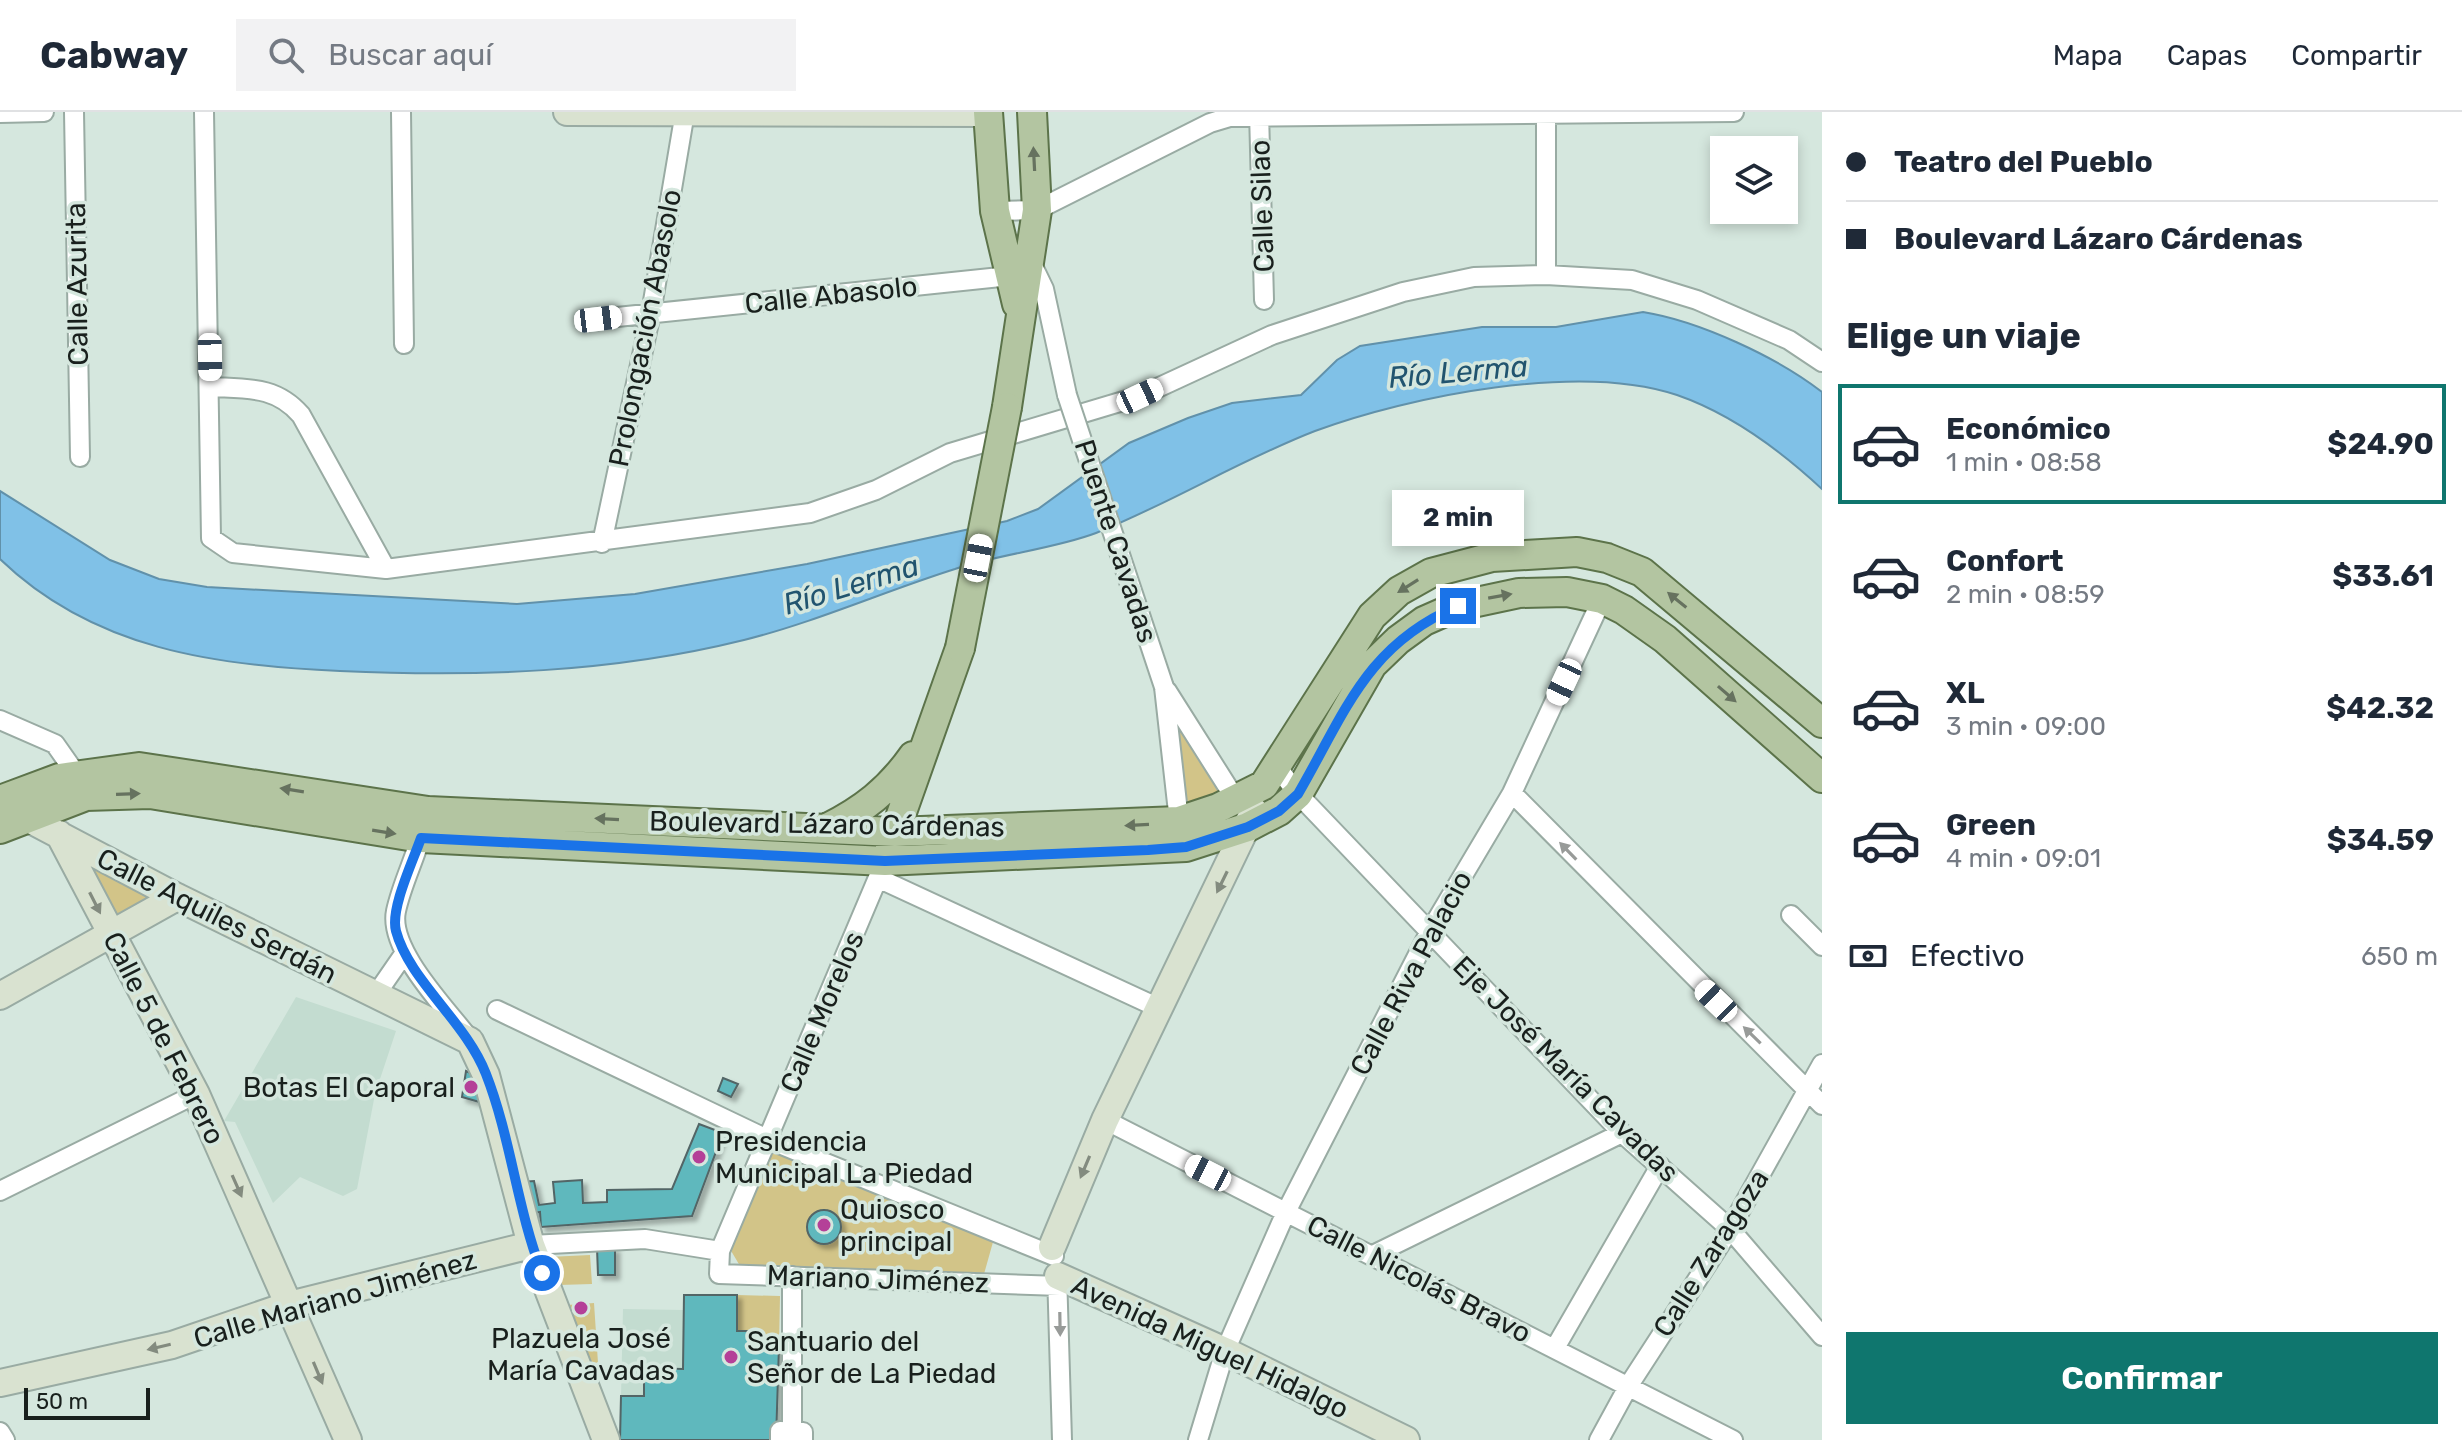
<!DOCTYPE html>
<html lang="es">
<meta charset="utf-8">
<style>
body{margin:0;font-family:Rubik,sans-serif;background:#f2f2f3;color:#1f2937;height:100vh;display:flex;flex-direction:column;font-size:30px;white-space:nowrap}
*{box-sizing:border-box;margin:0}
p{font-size:26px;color:#747a83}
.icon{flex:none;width:44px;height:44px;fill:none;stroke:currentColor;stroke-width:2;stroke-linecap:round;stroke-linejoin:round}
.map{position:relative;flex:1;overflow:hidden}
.drawer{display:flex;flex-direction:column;background:#fff;width:640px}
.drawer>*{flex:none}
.banner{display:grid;align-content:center;height:176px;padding:0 24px;background:#fff}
.fabs{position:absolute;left:1710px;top:24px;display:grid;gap:16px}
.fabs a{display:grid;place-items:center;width:88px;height:88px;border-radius:0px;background:#fff;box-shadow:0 4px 12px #0003;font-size:40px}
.scale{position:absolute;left:24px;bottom:20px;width:126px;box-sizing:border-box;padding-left:8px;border:4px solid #19201d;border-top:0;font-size:22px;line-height:28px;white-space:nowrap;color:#19201d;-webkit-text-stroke:6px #d5e7de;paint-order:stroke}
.end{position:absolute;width:36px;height:36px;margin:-18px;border:10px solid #1a73e8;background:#fff;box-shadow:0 0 0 4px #fff}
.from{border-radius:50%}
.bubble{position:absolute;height:56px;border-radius:0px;background:#fff;box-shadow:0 4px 12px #0003;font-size:26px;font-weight:700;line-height:56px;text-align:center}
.car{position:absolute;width:24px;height:48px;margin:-24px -12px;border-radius:10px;box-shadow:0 0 6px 2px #0007;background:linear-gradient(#fff 24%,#345 0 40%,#fff 0 76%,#345 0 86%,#fff 0)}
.banner b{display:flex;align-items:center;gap:28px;height:76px;font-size:30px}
.banner b+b{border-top:2px solid #e0e1e3}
.banner i{width:20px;height:20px;background:#1f2937}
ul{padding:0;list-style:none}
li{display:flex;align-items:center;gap:24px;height:120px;margin:0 16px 12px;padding:0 8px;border:4px solid transparent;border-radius:0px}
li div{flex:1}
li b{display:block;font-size:30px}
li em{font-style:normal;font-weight:700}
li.on{border-color:#0f766e}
li>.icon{width:72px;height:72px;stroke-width:1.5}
h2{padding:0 24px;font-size:36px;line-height:96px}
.pay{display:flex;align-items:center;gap:20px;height:88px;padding:0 24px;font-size:30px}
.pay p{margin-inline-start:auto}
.action{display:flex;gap:16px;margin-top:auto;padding:16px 24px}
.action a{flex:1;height:92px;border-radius:0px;background:#0f766e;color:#fff;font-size:32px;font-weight:700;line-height:92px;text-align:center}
header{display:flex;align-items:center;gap:48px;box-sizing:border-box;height:112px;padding:0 40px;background:#fff;border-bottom:2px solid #e0e1e3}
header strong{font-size:38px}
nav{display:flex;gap:44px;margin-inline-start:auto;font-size:28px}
.search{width:560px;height:72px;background:#f2f2f3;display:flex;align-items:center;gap:20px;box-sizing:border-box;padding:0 28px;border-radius:0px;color:#747a83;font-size:30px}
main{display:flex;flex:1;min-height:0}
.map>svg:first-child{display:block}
.built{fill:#c3dcd0}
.green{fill:#d2c488}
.water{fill:#80c1e7;stroke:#6191aa;stroke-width:2}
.building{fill:#5fb8bd;stroke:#526566;stroke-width:2;filter:url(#shadow)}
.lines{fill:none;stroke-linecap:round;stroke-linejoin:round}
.street-casing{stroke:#99aba3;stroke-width:22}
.secondary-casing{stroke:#99aba3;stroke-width:30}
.primary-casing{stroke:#5c734a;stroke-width:32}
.street{stroke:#fff;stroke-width:18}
.secondary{stroke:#d9e2d0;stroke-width:26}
.primary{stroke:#b3c5a1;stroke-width:28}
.street-bridge-casing{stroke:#99aba3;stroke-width:22;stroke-linecap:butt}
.primary-bridge-casing{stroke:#5c734a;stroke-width:32;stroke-linecap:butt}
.street-bridge{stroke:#fff;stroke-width:18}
.primary-bridge{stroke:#b3c5a1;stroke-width:28}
.oneway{fill:#66725f}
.oneway2{fill:#989b99}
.oneway3{fill:#838b7f}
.route{stroke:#1a73e8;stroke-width:10}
.poi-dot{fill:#b44098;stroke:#d5e7de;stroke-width:3}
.labels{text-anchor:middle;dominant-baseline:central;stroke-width:7;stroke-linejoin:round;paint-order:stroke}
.street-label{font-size:28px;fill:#19201d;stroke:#d5e7de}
.poi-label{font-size:28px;fill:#19201d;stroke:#d5e7de;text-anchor:start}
.water-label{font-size:30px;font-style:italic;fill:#21546f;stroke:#d5e7de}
</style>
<header>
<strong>Cabway</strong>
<div class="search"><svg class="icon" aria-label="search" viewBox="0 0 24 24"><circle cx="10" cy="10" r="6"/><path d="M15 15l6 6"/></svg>Buscar aquí</div>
<nav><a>Mapa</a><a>Capas</a><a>Compartir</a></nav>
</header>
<main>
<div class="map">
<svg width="1822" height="1328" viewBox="0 0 1822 1328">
<defs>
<filter id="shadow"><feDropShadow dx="4.5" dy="4.5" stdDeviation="2" flood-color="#0004"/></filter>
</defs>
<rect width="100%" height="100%" fill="#d5e7de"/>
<path class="built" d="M296,885L396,919L375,982L357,1077L343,1084L300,1065L273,1091L235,1010L224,1009Z
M623,1197L684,1198L683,1257H645L644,1284H621Z"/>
<path class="green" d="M1157,555L1237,674L1172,700Z
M72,734L163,790L113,815Z
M770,1033L993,1130L984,1162L740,1154L730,1137Z
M590,1143L592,1172L559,1173L548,1145Z
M737,1183L780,1184L779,1234H752V1219H737Z
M594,1191L598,1251L589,1250L567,1193Z"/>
<path class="water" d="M1643,200C1699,209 1777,245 1822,280V377C1780,338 1732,302 1677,283C1579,250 1410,284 1315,319C1240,348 1171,391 1096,421C1054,437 999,442 955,457C885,479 816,510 744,528C611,561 477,565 340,559C216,554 93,537 0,447V379L110,448L159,467L207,475L517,492L635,482L807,452L1007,409L1038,397L1129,331L1188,306L1232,291L1301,283L1337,248L1360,234L1482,215H1556Z"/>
<path class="building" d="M466,959L477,964L483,991L462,985Z
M723,966L738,972L731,985L718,979Z
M699,1012L723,1021L692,1104L541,1115L540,1100L527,1102L521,1070L534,1069L539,1093L555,1091L553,1070L582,1068L583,1091L607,1090V1078L672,1077Z
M807 1115a17 17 0 1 1 34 0a17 17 0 1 1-34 0Z
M597,1136H615V1163H598Z
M684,1183H737V1219H753L752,1234H779L776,1328H620L621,1284H644V1256L683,1257Z"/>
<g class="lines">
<g class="street-casing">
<path id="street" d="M74,0L80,345
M204,0L211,426L233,441L386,457L810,401L876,378L950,341L1140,284L1272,223L1403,180L1474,165L1546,163L1632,168L1697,188L1789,228L1822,250
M401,0L404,232
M1259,0L1264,188
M1546,0V163
M0,1L44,0
M995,99L1037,98L1210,11L1230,5L1734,0
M1030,148L1044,177L1067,283
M598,207L1010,164
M211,275C248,277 276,274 301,303L386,457
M602,431L651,201L685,0
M1164,575L1179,709
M1167,579L1236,688
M0,608L55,632L81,669
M1278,656L1298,682L1622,1021L1730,1117L1822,1224
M1512,681L1822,993
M423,717C416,745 402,771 396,799C388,837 444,894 467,924
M885,749L720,1139L719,1162L1060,1174
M880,767L1161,897
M1791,803L1822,834
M375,884L404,842
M497,898L767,1027L1054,1144
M1105,1008L1733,1328
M0,1079L196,982
M531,1133L645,1127L720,1139
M1373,1143L1622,1021
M1057,1161L1062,1328
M792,1164V1320
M1555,1236L1660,1054
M0,1320L5,1328
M780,1328V1319L803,1320V1328
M1198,1328L1225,1239L1286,1100L1430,819L1512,681L1602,487
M1599,1328L1629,1273L1730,1117L1822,952"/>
</g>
<g class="secondary-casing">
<path id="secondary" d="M567,0L988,1
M18,696L27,706L177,785L470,929L486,963L531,1133L606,1328
M59,722L196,982L348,1328
M0,884L177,785
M1052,1135L1105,1008L1254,699
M1058,1164L1225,1239L1406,1328
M0,1271L172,1233L289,1193L531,1133"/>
</g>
<g class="primary-casing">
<path id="primary" d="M988,0L995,99L1017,192
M1007,295L1037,98L1032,0
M0,688L59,666L139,655L428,699L895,720L1179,709L1218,696L1264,673L1372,504L1399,479L1431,461L1492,445L1577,440L1607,446L1642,460L1822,611
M827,716C863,698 889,678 913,644
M0,717L86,684L150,682L421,726L885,749L1186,735L1248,715L1279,699L1298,682L1372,553L1398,528L1424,509L1458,494L1519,481L1567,480L1602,487L1624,498L1665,527L1822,666
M890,734L960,536"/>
</g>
<use href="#street" class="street"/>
<use href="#secondary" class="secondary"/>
<use href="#primary" class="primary"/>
<g class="street-bridge-casing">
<path id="street-bridge" d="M1067,283L1164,575"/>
</g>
<g class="primary-bridge-casing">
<path id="primary-bridge" d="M960,536L1007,295"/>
</g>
<use href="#street-bridge" class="street-bridge"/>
<use href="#primary-bridge" class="primary-bridge"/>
</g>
<defs><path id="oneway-solid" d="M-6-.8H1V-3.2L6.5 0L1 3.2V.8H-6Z" transform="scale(2)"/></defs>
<g class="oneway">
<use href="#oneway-solid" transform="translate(1034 47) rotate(-93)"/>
<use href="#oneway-solid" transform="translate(1408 474) rotate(148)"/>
<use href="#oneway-solid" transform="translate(1500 484) rotate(-10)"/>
<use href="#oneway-solid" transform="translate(1677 488) rotate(-141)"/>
<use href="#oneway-solid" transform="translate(1727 582) rotate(41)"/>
<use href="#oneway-solid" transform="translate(292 678) rotate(-171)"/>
<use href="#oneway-solid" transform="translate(128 682) rotate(-2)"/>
<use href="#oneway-solid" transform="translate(607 707) rotate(-177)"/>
<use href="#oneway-solid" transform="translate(1137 713) rotate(177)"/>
<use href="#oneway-solid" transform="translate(384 720) rotate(9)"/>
</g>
<g class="oneway2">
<use href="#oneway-solid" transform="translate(1568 739) rotate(-134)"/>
<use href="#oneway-solid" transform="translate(1752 923) rotate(-136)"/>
<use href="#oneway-solid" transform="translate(1060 1212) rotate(89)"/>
</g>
<g class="oneway3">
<use href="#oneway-solid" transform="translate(1222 770) rotate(116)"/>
<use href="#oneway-solid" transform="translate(95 791) rotate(63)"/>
<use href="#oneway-solid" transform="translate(1085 1055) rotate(113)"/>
<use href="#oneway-solid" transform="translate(237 1074) rotate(66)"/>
<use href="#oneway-solid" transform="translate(159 1235) rotate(167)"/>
<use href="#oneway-solid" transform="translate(318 1261) rotate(67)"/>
</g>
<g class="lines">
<path class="route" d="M542,1161C517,1097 511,1026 486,962C466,910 409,868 396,819C390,797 413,749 421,726L885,749L1148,738L1186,735L1248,715L1279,699L1298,682C1345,601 1366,533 1458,494"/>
</g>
<g class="poi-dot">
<circle cx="471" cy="975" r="8"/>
<circle cx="699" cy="1045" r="8"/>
<circle cx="824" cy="1113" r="8"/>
<circle cx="581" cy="1196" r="8"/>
<circle cx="731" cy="1245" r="8"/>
</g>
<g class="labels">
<g class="street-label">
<text transform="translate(1262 94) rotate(-92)">Calle Silao</text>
<text transform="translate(77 172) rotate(-91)">Calle Azurita</text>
<text transform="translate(831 183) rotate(-6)">Calle Abasolo</text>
<text transform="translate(645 216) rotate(-79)">Prolongación Abasolo</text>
<text transform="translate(1116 429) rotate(72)">Puente Cavadas</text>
<text transform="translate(827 712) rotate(1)">Boulevard Lázaro Cárdenas</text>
<text transform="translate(217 804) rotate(27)">Calle Aquiles Serdán</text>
<text transform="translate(1411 861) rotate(-62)">Calle Riva Palacio</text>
<text transform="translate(822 900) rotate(-67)">Calle Morelos</text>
<text transform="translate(164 926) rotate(63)">Calle 5 de Febrero</text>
<text transform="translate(1566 957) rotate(45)">Eje José María Cavadas</text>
<text transform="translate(1711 1141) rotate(-58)">Calle Zaragoza</text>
<text transform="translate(878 1167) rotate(2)">Mariano Jiménez</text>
<text transform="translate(1419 1167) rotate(27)">Calle Nicolás Bravo</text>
<text transform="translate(335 1187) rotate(-16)">Calle Mariano Jiménez</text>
<text transform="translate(1210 1235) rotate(25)">Avenida Miguel Hidalgo</text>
</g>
<g class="poi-label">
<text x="455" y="975" text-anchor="end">Botas El Caporal</text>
<text x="715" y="1029">Presidencia<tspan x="715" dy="32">Municipal La Piedad</tspan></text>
<text x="840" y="1097">Quiosco<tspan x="840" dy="32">principal</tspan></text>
<text x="581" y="1226" text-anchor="middle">Plazuela José<tspan x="581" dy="32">María Cavadas</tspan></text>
<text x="747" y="1229">Santuario del<tspan x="747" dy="32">Señor de La Piedad</tspan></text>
</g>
<g class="water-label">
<text transform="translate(1458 260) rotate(-5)">Río Lerma</text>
<text transform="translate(851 473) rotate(-17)">Río Lerma</text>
</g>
</g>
</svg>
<div class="fabs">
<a><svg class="icon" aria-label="layers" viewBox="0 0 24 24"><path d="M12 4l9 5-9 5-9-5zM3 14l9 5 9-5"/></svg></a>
</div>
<div class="scale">50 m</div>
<i class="end from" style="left:542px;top:1161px"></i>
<i class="end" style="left:1458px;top:494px"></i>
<div class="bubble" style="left:1392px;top:378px;width:132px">2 min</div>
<i class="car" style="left:598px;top:207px;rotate:83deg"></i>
<i class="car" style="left:210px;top:245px;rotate:179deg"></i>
<i class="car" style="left:1140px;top:284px;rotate:65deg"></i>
<i class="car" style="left:978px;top:446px;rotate:11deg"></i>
<i class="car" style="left:1564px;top:570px;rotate:205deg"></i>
<i class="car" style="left:1716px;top:889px;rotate:314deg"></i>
<i class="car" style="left:1208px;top:1061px;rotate:297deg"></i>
</div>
<section class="drawer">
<div class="banner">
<b><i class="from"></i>Teatro del Pueblo</b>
<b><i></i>Boulevard Lázaro Cárdenas</b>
</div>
<h2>Elige un viaje</h2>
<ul>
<li class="on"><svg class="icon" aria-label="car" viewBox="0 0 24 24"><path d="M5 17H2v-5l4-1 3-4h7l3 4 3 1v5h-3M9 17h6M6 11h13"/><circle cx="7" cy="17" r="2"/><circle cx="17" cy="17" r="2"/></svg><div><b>Económico</b><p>1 min · 08:58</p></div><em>$24.90</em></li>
<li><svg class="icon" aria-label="car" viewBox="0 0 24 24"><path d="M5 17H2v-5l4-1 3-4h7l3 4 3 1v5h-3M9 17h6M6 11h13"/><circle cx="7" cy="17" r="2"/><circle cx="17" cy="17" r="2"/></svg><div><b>Confort</b><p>2 min · 08:59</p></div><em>$33.61</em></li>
<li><svg class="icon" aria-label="car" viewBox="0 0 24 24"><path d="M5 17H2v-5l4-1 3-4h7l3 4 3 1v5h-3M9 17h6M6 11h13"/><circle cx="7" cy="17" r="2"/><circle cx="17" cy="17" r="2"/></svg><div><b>XL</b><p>3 min · 09:00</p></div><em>$42.32</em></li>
<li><svg class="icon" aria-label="car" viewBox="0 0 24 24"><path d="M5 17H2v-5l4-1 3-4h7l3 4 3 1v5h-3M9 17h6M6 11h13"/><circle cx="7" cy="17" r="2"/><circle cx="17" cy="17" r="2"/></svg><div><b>Green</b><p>4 min · 09:01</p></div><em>$34.59</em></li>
</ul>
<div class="pay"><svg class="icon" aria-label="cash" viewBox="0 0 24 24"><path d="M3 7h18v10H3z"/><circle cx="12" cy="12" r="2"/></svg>Efectivo<p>650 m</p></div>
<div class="action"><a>Confirmar</a></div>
</section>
</main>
